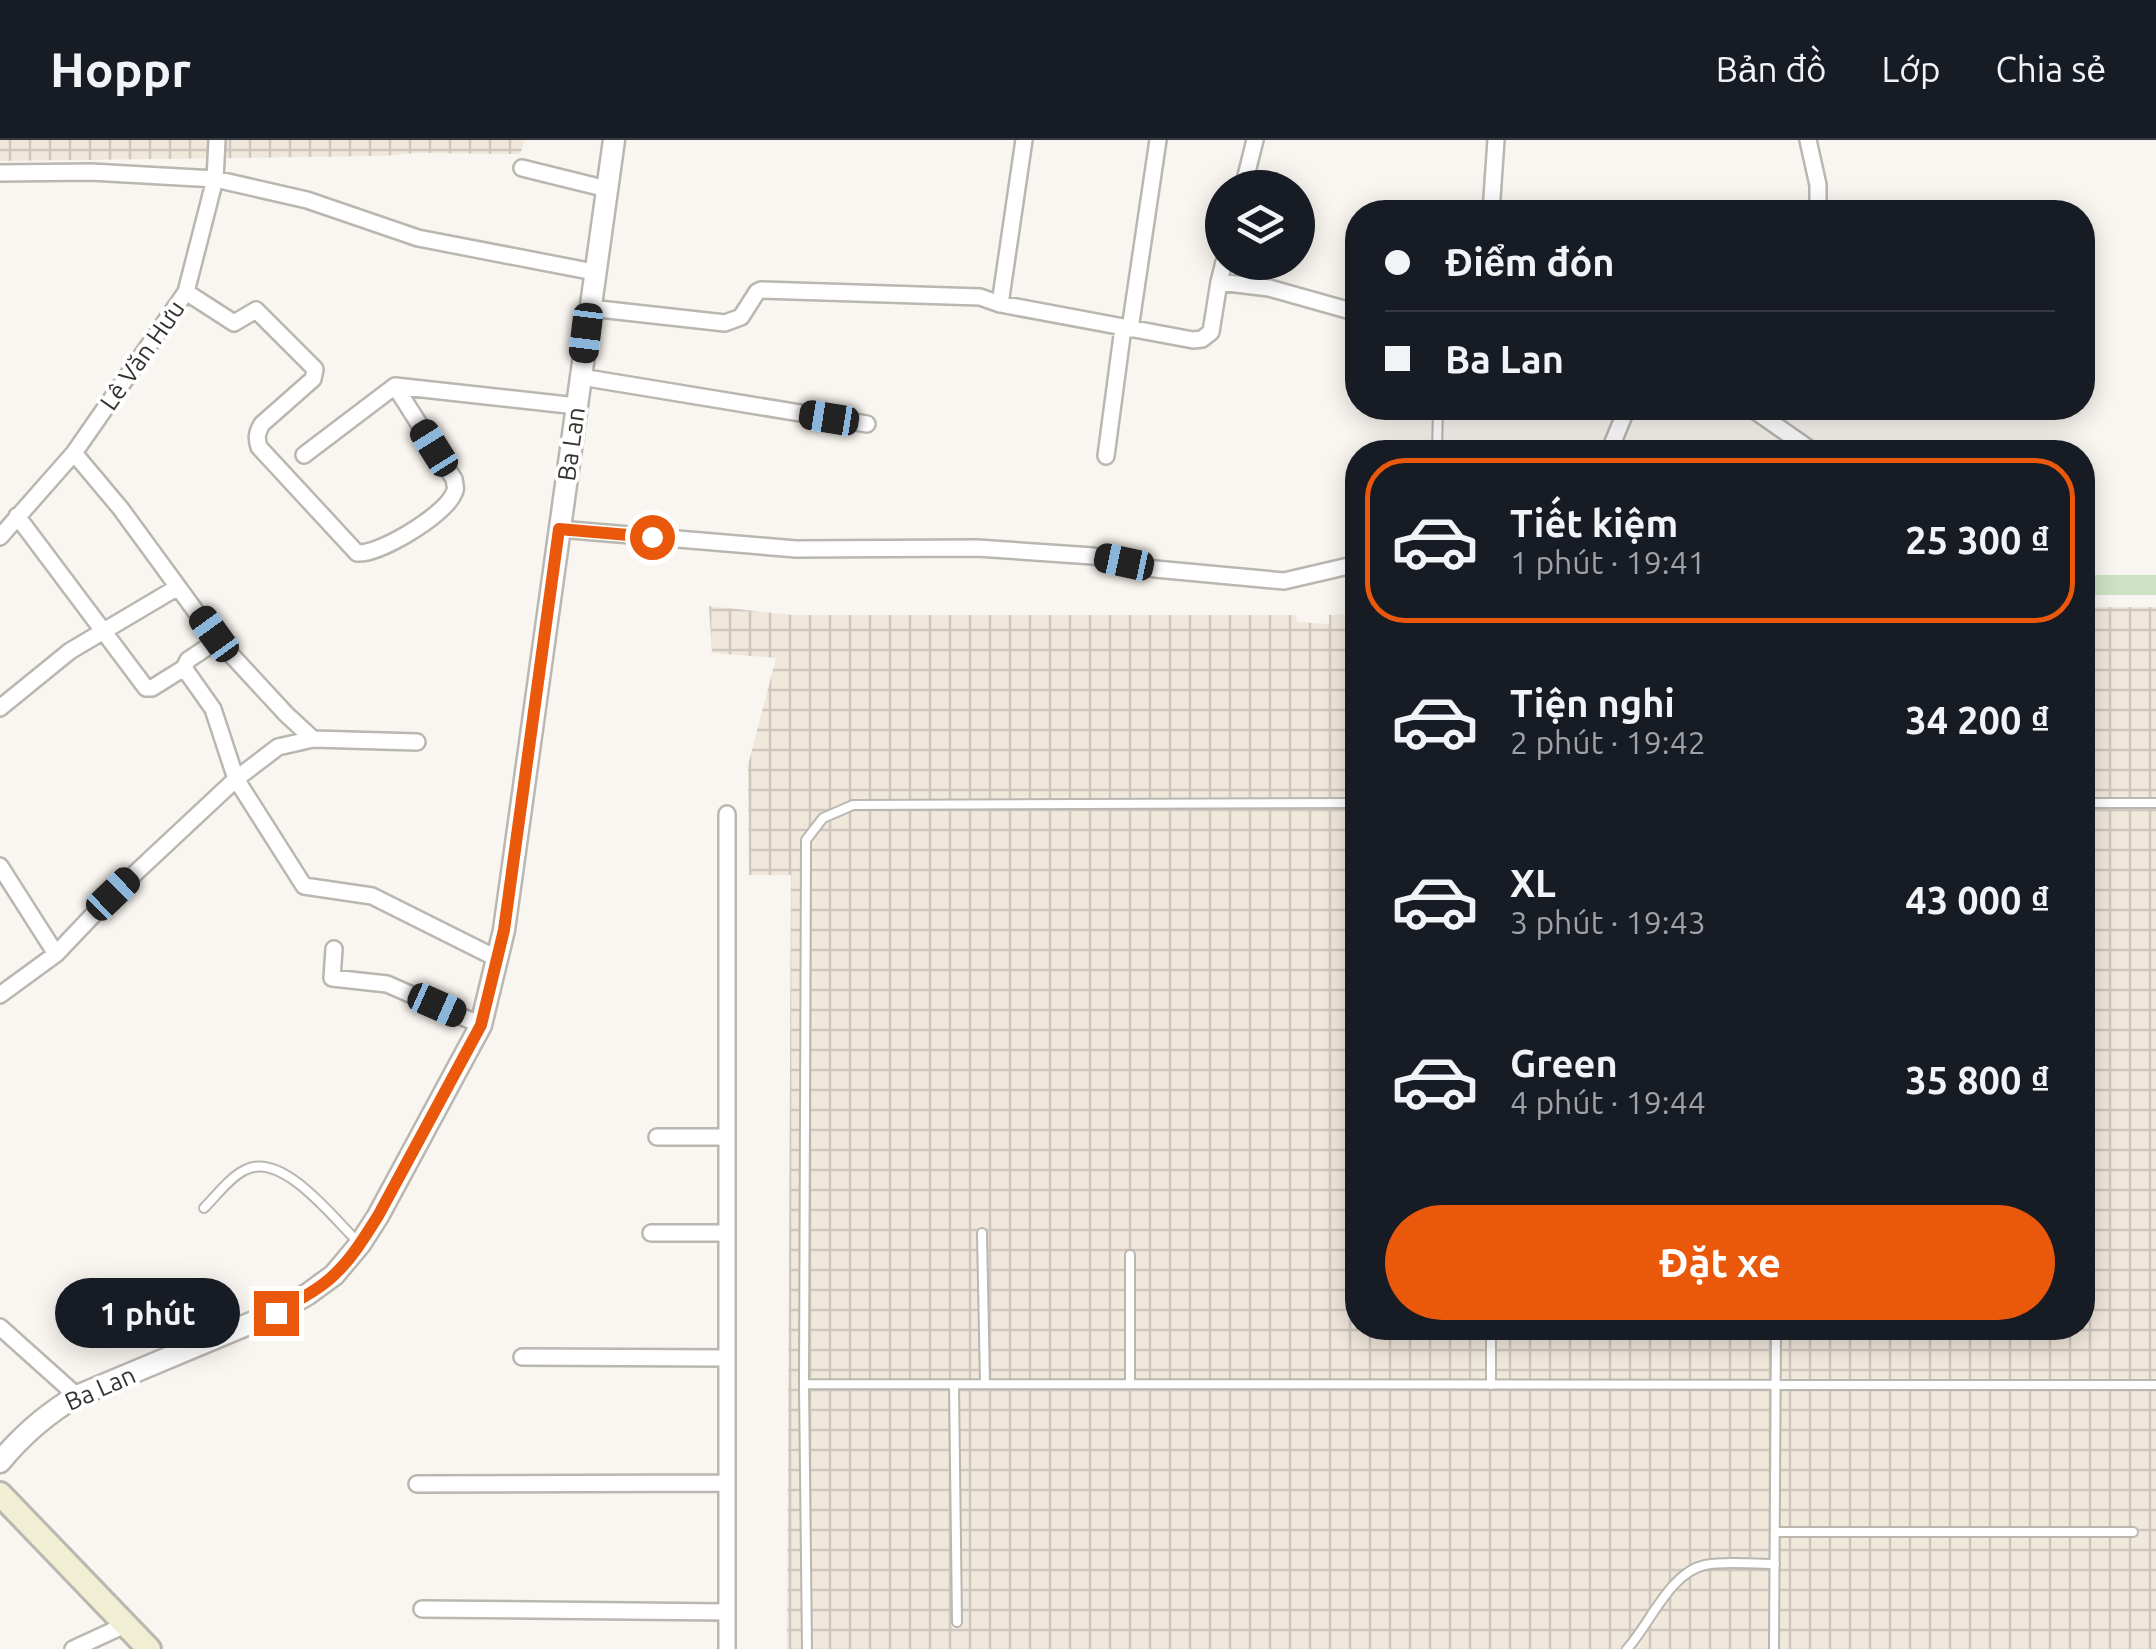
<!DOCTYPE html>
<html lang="vi">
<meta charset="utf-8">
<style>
body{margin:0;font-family:Ubuntu,sans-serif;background:#20242c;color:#f1f3f6;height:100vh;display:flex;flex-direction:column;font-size:38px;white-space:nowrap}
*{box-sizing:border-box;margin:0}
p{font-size:32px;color:#9ea1a6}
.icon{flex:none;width:55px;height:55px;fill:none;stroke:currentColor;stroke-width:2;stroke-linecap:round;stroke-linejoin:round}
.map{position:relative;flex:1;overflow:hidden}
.side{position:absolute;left:1345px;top:300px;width:750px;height:900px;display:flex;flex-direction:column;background:#171b24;border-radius:40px;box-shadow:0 5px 25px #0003}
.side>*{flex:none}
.hud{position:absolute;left:1345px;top:60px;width:750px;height:220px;border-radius:40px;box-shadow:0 5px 25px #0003;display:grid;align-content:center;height:220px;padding:0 40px;background:#171b24}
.controls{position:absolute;left:1205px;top:30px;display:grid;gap:20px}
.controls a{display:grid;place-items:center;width:110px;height:110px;border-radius:50%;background:#171b24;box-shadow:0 5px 25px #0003;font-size:50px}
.end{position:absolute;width:45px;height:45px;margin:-22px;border:12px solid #ea580c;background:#fff;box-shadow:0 0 0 5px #fff}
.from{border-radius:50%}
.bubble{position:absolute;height:70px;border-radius:35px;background:#171b24;box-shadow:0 5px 25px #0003;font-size:32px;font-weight:700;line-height:70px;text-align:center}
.car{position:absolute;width:30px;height:60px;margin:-30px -15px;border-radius:12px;box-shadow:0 0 8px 2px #0007;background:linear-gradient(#222 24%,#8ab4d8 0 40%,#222 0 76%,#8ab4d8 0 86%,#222 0)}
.hud b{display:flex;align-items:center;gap:35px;height:95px;font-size:38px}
.hud b+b{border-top:2px solid #363941}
.hud i{width:25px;height:25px;background:#f1f3f6}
ul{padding:18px 0 0;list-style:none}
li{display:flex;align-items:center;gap:30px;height:165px;margin:0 20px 15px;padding:0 20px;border:5px solid transparent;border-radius:40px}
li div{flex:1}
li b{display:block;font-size:38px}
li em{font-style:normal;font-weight:700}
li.active{border-color:#ea580c}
li>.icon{width:90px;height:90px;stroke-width:1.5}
.action{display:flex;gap:20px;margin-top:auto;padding:20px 40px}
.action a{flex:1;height:115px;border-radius:60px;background:#ea580c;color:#fff;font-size:40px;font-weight:700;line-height:115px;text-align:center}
header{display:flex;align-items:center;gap:60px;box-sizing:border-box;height:140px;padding:0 50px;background:#171b24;border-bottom:2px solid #363941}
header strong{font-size:48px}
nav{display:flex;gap:55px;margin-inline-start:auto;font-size:35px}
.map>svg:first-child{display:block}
.industrial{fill:url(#industrial-grid)}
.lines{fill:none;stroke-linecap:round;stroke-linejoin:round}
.canal{stroke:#cee3c4;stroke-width:20}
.service-casing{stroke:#bab6b0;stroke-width:12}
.minor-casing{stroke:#bab6b0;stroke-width:20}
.tertiary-casing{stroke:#bab6b0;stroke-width:25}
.secondary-casing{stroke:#bab6b0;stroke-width:28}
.service{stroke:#fff;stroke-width:8}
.minor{stroke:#fff;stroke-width:15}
.tertiary{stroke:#fff;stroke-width:20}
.secondary{stroke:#f0eed3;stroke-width:22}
.route{stroke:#ea580c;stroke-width:12}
.labels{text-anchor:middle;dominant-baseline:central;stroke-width:8;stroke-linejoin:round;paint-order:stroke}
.street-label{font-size:25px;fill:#343331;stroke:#fff}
</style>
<header>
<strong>Hoppr</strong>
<nav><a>Bản đồ</a><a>Lớp</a><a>Chia sẻ</a></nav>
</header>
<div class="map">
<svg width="2156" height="1509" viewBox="0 0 2156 1509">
<defs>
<pattern id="industrial-grid" width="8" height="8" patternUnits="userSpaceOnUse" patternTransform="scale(2.5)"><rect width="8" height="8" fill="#f1e8dc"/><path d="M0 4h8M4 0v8" fill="none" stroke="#cfc7bd"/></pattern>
</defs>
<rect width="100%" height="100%" fill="#f9f5f0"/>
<path class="industrial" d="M0,0H525L520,14L416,13L384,16L0,21Z
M709,466L793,475H1296L1297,482L1329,484V475L1357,473L1358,1188H2082L2083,467H2156V1509H787L791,735H749L748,625L776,518L712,513Z"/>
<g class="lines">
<path class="canal" d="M2082,445H2156"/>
<g class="service-casing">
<path id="service" d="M1437,312L1438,268
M2082,663H2156
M204,1068C216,1056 230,1037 245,1030C282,1010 334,1079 359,1103
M982,1093L985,1244
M1130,1115V1244
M1491,1188V1245
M804,1244L2156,1245
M954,1244L957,1482
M1776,1392H2133
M807,1509L804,1244L806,700L823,678L853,665L1358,663
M1627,1509C1650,1484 1670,1432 1705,1425C1723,1421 1756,1424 1775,1424
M1774,1509L1776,1188"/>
</g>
<g class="minor-casing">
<path id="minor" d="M1808,0L1818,45V72
M522,28L607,49
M0,33L91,32L215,39L307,60L418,98L594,132
M1243,48L1255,0
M1491,72L1496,0
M1219,142L1224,122
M186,152L234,183L256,170L315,229L313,239L262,284C257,292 256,298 259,307L357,413C379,415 443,376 453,355C457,349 455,346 454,339L395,246
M1000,164L1024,0
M590,168L725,183L741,177L757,152L761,150L980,157L1000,164L1193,200L1202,199L1211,192L1219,142L1269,148L1358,173
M1130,189L1158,0
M581,237L867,284
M1751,268L1808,308
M1609,312L1627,268
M74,313L121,369L213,495L286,574L313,599
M304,315L395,246L577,266
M1106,316L1123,188
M17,376L146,548H152L184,528L188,520L218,500
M559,389L796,409L977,408L1093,416L1155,429L1284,441L1357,424
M0,397L74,313L186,152L215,39L217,0
M184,528L213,569L236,639L304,746L372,756L498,819
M0,568L70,511L178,447
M727,674V1509
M0,726L56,814
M334,809L332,838L387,844L481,885
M0,855L56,814L113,754L236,639L278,607L313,599L417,602
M657,997H727
M651,1093H727
M0,1187L77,1256
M522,1217L727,1218
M417,1344L727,1343
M422,1469L727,1472
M73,1509L125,1485"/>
</g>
<g class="tertiary-casing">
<path id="tertiary" d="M0,1322C23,1294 46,1274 77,1256L275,1173L308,1154L334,1135L360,1104L378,1076L481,885L504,790L614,0"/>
</g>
<g class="secondary-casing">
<path id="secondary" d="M0,1354L149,1509"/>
</g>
<use href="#service" class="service"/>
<use href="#minor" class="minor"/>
<use href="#tertiary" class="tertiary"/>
<use href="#secondary" class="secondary"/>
</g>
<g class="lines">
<path class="route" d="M276,1173C296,1161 319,1150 335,1134C353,1117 365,1096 378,1076L481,885L504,790L559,389L652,397"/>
</g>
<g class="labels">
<g class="street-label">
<text transform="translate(142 215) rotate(-55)">Lê Văn Hưu</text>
<text transform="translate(571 304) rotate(-82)">Ba Lan</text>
<text transform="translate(100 1248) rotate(-24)">Ba Lan</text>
</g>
</g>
</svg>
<div class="controls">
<a><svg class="icon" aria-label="layers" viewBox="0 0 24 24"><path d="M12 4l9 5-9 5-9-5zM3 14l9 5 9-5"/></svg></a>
</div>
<i class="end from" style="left:652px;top:397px"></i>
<i class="end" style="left:276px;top:1173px"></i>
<div class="bubble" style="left:55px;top:1138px;width:185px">1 phút</div>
<i class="car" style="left:586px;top:193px;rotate:187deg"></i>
<i class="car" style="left:829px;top:278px;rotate:279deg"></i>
<i class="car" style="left:434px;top:308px;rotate:328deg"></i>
<i class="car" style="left:1124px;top:422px;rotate:282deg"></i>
<i class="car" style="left:214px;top:494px;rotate:324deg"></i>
<i class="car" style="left:113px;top:754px;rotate:46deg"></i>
<i class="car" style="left:437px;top:865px;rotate:114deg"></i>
<div class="hud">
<b><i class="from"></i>Điểm đón</b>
<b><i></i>Ba Lan</b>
</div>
<section class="side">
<ul>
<li class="active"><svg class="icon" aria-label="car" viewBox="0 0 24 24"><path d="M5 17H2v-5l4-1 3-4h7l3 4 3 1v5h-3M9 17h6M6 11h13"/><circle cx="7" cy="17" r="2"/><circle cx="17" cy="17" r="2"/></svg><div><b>Tiết kiệm</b><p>1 phút · 19:41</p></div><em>25 300 ₫</em></li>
<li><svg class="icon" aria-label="car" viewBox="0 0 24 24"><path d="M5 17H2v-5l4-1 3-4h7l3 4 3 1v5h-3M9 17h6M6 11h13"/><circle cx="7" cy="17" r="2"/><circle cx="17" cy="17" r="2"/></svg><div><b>Tiện nghi</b><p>2 phút · 19:42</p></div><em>34 200 ₫</em></li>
<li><svg class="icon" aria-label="car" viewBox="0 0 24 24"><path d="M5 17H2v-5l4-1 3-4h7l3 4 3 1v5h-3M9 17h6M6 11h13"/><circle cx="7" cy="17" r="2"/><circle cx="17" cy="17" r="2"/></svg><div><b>XL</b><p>3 phút · 19:43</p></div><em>43 000 ₫</em></li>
<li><svg class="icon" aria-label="car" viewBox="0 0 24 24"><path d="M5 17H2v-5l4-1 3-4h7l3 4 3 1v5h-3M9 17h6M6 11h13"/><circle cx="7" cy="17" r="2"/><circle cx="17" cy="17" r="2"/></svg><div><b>Green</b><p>4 phút · 19:44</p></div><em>35 800 ₫</em></li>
</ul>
<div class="action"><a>Đặt xe</a></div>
</section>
</div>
